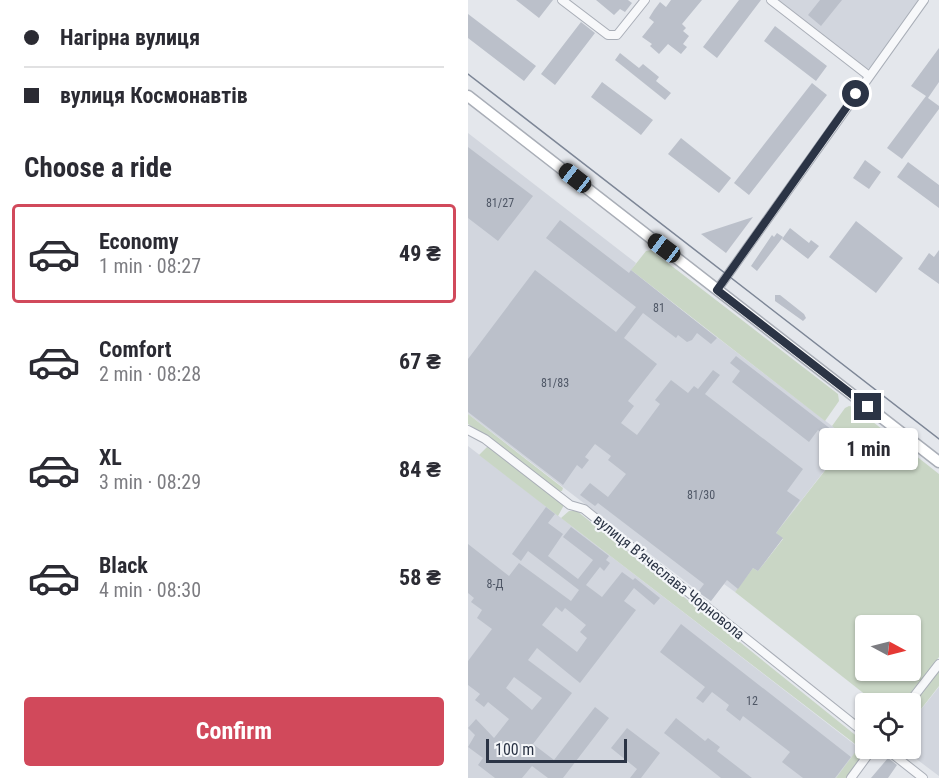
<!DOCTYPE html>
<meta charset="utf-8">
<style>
body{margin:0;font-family:"Roboto Condensed",sans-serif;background:#f7f7f7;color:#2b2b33;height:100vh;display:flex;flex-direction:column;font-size:22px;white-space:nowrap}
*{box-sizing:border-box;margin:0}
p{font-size:20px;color:#7c7c81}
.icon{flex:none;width:33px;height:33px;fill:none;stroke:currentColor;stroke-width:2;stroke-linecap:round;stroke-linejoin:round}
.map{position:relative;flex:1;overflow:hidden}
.drawer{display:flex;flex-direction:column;background:#fff;width:468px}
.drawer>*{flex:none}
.top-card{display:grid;align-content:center;height:132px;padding:0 24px;background:#fff}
.needle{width:39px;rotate:97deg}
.tools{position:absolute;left:387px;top:615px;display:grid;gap:12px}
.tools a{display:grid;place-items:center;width:66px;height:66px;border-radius:6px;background:#fff;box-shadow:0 2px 4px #0004;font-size:30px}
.scale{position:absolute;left:18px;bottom:15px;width:141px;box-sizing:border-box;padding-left:6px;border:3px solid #2b3445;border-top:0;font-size:16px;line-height:21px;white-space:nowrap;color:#2b3445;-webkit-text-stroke:4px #f4f6f9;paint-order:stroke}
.end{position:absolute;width:27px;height:27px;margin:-14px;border:8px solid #2b3445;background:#fff;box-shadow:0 0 0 3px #fff}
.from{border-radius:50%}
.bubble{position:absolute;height:42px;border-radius:6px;background:#fff;box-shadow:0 2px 4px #0004;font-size:20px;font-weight:700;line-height:42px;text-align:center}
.car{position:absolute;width:18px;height:36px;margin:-18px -9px;border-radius:8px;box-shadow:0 0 4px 2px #0007;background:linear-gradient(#222 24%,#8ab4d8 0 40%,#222 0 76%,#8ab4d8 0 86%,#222 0)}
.top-card b{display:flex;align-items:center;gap:21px;height:57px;font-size:22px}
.top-card b+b{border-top:2px solid #e1e1e2}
.top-card i{width:15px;height:15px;background:#2b2b33}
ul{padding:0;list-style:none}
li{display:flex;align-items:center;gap:18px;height:99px;margin:0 12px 9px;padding:0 12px;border:3px solid transparent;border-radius:6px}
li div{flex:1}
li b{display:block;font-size:22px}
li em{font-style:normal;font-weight:700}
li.selected{border-color:#d1495b}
li>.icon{width:54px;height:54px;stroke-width:1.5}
h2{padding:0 24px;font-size:27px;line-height:72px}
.primary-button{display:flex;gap:12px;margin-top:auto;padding:12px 24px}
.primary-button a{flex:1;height:69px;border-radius:6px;background:#d1495b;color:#fff;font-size:24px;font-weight:700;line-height:69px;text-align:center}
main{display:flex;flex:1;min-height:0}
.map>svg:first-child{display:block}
.built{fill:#d2d6de}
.green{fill:#c9d6c5;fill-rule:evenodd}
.building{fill:#bbc0ca;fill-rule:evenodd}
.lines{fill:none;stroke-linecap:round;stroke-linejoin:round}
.minor-casing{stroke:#a9aeb7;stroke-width:10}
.secondary-casing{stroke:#a9aeb7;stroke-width:13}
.minor{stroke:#f7f8fa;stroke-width:8}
.secondary{stroke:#fff;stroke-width:10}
.tram{stroke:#7d8696;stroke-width:1.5}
.route{stroke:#2b3445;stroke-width:8}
.labels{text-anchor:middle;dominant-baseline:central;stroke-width:4.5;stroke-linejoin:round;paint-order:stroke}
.number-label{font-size:12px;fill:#4f5766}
.street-label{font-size:15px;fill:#2b3445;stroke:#f4f6f9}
</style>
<main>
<section class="drawer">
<div class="top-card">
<b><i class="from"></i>Нагірна вулиця</b>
<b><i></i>вулиця Космонавтів</b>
</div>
<h2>Choose a ride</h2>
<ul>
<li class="selected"><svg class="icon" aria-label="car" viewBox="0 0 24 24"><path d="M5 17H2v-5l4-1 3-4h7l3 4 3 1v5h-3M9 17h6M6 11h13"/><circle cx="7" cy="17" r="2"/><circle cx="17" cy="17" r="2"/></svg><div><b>Economy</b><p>1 min · 08:27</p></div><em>49 ₴</em></li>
<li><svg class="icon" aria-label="car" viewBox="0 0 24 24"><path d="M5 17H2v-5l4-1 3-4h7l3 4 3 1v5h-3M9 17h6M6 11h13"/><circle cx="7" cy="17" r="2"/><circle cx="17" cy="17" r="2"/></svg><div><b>Comfort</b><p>2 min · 08:28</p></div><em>67 ₴</em></li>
<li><svg class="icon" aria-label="car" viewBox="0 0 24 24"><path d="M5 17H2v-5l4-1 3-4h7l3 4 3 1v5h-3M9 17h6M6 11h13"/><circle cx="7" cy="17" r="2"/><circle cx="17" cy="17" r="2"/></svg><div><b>XL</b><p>3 min · 08:29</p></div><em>84 ₴</em></li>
<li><svg class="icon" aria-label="car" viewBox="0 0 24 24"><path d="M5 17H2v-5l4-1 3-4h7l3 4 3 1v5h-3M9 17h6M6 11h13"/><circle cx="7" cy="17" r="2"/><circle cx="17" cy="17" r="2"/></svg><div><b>Black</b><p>4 min · 08:30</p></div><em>58 ₴</em></li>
</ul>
<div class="primary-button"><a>Confirm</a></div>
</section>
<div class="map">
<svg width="471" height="778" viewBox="0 0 471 778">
<rect width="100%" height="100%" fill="#e4e7ec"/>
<path class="built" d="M311,0H452L402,68L399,69L396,68Z
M0,133L168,263L163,271L381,439L308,533L315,538L290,571L285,568L267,592L256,584L243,601L0,414Z
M0,446L391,748L368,778H0Z
M471,687V776L435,749L442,748L443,722Z"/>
<path class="green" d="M183,250L370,394L371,401L357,421L163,270L178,251Z
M381,406L386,407L471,474V657L435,703H408L267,592L285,568L290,571L315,539L308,533L381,440L364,426L377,408ZM398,626H442V670H398Z
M0,414L95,488L94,491H88L20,437L0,424Z
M20,446L96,505L90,516L11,455Z
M101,511H109L396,742C401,756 387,766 378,778H368L391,747L93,518Z
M471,668V686L443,722L442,705Z"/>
<path class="building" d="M48,0H85L71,18Z
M128,0H160L164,3L157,12L152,9L146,15Z
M203,0H234L214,24L218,28L215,31L221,36L215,44L219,47L213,54L200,44L191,54L182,46L184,44L174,37L186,22L181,18L186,10L192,2L198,7Z
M271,0H293L249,58L235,47Z
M352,0H374L353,26L340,15Z
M0,14L68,66L56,81L0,38Z
M113,22L127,33L87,85L73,74Z
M307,26L359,66L348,81L296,41Z
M471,48V82L460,98L471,106V109L434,159L419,148L458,96L443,86Z
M152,53L171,68L175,64L191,77L188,81L203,93L197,100L147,60Z
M134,82L185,120L173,135L123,97Z
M344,83L359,95L281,195L266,183Z
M213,138L263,178L251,193L200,154Z
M0,147L65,196L30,241L0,218Z
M397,160L413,172L401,189L385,178Z
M440,162L471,185V208L429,177Z
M285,217L258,253L233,234Z
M92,220L161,273L163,270L249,338L243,344L229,333L224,340L219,342L210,335L208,338L175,313L156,338L189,364L160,401L166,406L153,423L169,435L192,404L187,400L203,380L220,393L226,386L230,389L245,370L252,375L237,394L335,469L319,491L332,500L308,533L315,538L290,571L285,568L270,589L259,580L243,601L230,592L236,584L130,503L127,506L112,495L122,483L140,497L158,474L140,460L143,456L127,444L117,457L121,460L114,469L109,465L95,485L0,412V359L67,270L148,332L168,307L78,238Z
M388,221L435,258L408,293L361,257Z
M322,228L341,243L343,240L351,246L340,259L314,239Z
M309,233L315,237L289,271L283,266L304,235L306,237Z
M471,250V284L450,269L461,253L466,257Z
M307,295H312L336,314L338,318L335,321L307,301Z
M268,356L364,430L366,428L380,439L374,448L350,430L341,442L264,382L272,371L262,363Z
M78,507L87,514L80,523L95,534L80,556L110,579L125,560L95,537L103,527L141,556L138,560L142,563L136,571L132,567L118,585L134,597L154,572L165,580L167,578L192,598L186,605L166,588L156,601L168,610L112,683L69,648L60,660L104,693L65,744L86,760L127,707L141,718L95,778H80L64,766L54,778H27L10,765L15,758L0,747L7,735L0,728L8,719L26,738L41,719L20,702L16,707L7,700L12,694L0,685V661L24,629L9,618L14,610L3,602L6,598L0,593V544L41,576L51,563L103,601L111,590L60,551L53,561L44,554ZM88,607L94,612L97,608L118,625L112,632L119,638L109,652L74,625ZM46,677L74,698L64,710L38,688Z
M213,624L383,757L367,778H335L314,762L322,752L275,716L272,721L258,710L261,705L244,692L235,703L228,698L237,687L192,652Z
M208,718L237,741L240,738L252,747L249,751L284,778H253L196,733Z
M159,728L192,753L173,778H162L169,769L143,748Z
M420,758L429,765L420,778H403Z"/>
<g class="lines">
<g class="minor-casing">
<path id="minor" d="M94,0L140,35H149L177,0
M303,0L401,76
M249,290L456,0
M0,430L17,439L102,505L116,509L398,734
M440,704L471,664
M417,748L455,778
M383,778L405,748"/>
</g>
<g class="secondary-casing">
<path id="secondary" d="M0,96L471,462"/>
</g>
<use href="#minor" class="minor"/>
<use href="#secondary" class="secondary"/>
<path class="tram" d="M0,74L471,439"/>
</g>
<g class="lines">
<path class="route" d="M388,94L249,290L400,407"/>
</g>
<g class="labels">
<g class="number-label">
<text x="32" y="203">81/27</text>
<text x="191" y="308">81</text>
<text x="87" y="383">81/83</text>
<text x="233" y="495">81/30</text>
<text x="27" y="584">8-Д</text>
<text x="284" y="701">12</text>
</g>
<g class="street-label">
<text transform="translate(201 577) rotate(39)">вулиця Вʼячеслава Чорновола</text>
</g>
</g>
</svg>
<div class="tools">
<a><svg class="needle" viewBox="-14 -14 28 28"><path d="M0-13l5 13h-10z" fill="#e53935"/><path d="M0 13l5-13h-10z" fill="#7c7c81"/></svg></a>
<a><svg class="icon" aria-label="locate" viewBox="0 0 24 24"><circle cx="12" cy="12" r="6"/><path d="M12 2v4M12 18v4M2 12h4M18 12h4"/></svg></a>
</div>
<div class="scale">100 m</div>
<i class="end from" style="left:388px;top:94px"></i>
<i class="end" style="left:400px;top:407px"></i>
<div class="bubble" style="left:351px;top:428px;width:99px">1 min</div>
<i class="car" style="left:107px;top:178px;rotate:308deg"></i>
<i class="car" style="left:196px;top:248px;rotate:307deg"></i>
</div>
</main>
